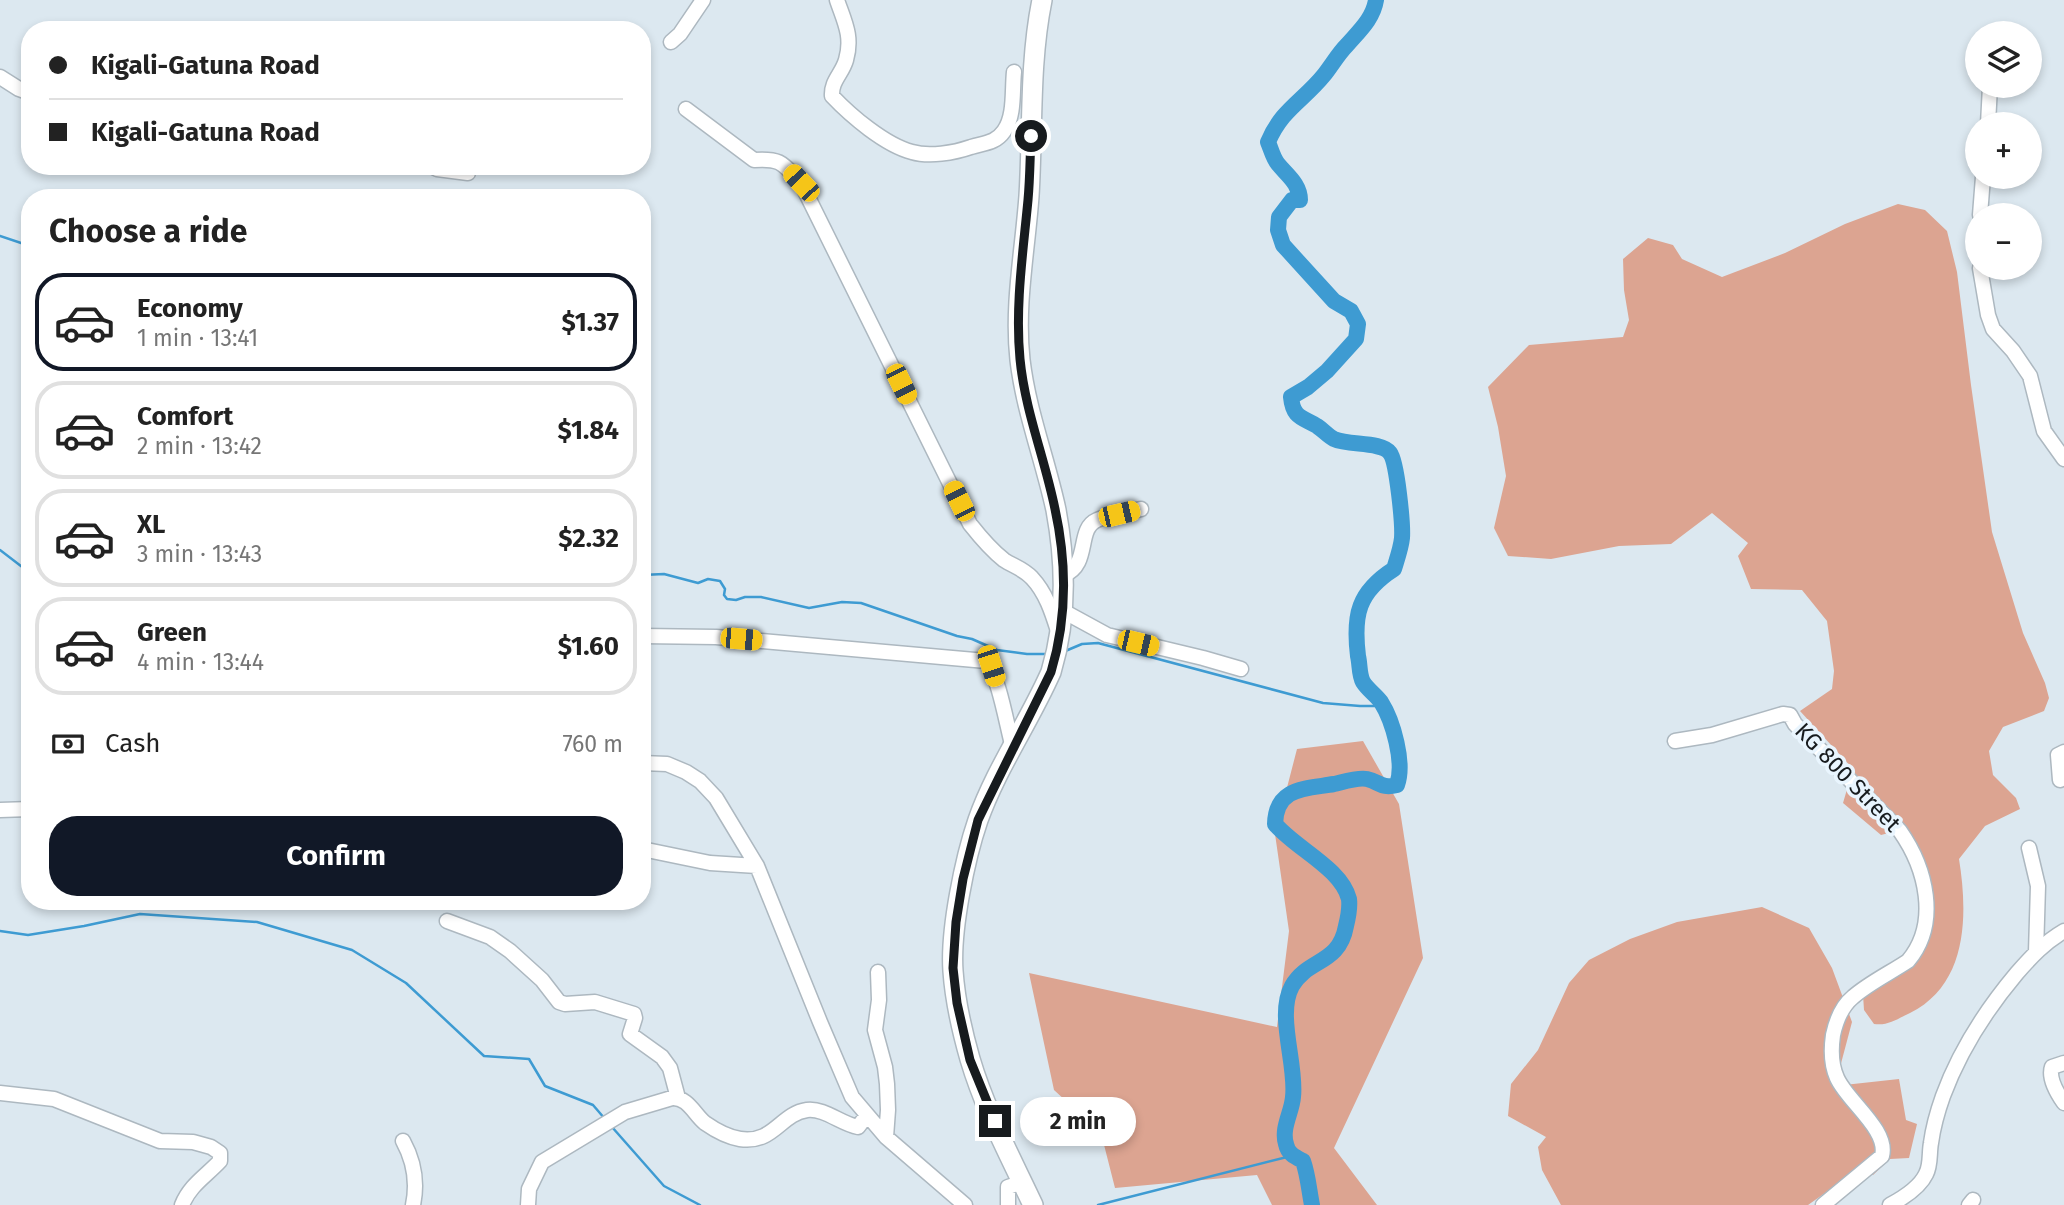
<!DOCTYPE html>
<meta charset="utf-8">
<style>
body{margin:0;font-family:"Fira Sans",sans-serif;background:#f6f6f6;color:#222;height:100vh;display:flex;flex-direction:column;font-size:26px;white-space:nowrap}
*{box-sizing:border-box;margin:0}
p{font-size:23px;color:#767676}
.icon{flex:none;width:38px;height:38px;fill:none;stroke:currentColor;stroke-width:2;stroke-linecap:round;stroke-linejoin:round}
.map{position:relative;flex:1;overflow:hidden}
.sheet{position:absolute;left:21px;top:189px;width:630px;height:721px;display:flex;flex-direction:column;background:#fff;border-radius:28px;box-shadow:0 4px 10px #0003}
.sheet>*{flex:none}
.banner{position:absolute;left:21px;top:21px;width:630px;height:154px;border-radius:28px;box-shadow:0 4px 10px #0003;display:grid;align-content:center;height:154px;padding:0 28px;background:#fff}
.fabs{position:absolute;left:1965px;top:21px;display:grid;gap:14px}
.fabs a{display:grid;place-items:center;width:77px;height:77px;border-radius:50%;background:#fff;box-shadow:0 4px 10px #0003;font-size:35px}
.end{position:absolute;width:32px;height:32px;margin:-16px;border:9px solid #171b1e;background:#fff;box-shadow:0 0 0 4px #fff}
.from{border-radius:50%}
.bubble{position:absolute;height:49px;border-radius:24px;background:#fff;box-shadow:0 4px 10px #0003;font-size:23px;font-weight:700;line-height:49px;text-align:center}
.car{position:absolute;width:21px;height:42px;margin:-21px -10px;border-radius:9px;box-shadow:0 0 5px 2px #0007;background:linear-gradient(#f5c518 24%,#345 0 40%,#f5c518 0 76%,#345 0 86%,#f5c518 0)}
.banner b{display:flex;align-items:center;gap:24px;height:66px;font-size:26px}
.banner b+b{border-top:2px solid #e0e0e0}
.banner i{width:18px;height:18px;background:#222}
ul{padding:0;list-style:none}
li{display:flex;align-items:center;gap:21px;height:98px;margin:0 14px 10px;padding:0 14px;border:4px solid #e0e0e0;border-radius:28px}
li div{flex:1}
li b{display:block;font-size:26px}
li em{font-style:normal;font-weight:700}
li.on{border-color:#111827}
li>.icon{width:63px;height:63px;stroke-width:1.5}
h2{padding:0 28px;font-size:32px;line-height:84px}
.pay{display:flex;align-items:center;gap:18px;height:77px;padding:0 28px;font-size:26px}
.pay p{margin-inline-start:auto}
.cta{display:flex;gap:14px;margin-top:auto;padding:14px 28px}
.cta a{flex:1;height:80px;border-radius:28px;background:#111827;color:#fff;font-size:28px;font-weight:700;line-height:80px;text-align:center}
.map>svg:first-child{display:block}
.green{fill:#dca491}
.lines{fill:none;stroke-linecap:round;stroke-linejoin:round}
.stream{stroke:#3e9bd2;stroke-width:2.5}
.river{stroke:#3e9bd2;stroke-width:16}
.minor-casing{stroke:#adb8c0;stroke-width:17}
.highway-casing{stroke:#adb8c0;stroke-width:22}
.minor{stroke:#fff;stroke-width:14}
.highway{stroke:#fff;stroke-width:19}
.route{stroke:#171b1e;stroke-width:9}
.labels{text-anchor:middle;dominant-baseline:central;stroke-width:7;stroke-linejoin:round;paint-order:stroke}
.street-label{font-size:23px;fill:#171b1e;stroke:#e9f5fe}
</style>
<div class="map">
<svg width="2064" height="1205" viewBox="0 0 2064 1205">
<rect width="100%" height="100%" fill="#dce8f0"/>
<path class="green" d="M1898,204L1925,210L1947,231L1957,272L1971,385L1992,532L2023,633L2045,683L2049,698L2044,711L2003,727L1989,751L1993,775L2016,798L2020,809L1985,826L1959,859C1968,915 1968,984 1910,1013C1897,1019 1888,1026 1874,1024L1864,1010L1863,995L1913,964L1929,885L1922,855L1904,829L1881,835L1843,803L1853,769L1800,711L1832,689L1834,671L1827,621L1802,590L1751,589L1738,556L1748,543L1712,513L1671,544L1619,546L1551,559L1508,556L1494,528L1506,476L1498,427L1488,387L1529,345L1623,337L1629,320L1624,290L1623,259L1648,238L1673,245L1682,259L1722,277L1785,253L1845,224Z
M1363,741L1399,804L1423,958L1334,1148L1377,1205H1272L1257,1175L1115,1188L1101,1133L1054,1090L1029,973L1277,1027L1289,931L1275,834L1297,749Z
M1762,907L1809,928L1832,968L1852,1022L1835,1086L1899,1079L1906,1120L1917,1124L1909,1158L1890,1159L1873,1175L1859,1169L1808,1205H1561L1542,1170L1538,1147L1546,1137L1508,1116L1511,1084L1538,1050L1569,983L1589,960L1630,939L1677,922Z"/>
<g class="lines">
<path class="stream" d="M0,236L30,246
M0,550L30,573
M642,575L664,574L698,583L708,579L720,581L725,589L724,595L727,599L736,600L745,597H761L809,608L842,602L861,603L957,636L972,639L997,650L1027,654H1049
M1063,652L1082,644L1098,643L1323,703L1360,706H1383
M0,931L28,935L84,926L140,914L257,922L352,950L406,983L484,1056L529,1059L545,1086L593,1105L605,1119
M612,1127L664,1186L700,1205
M1098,1205L1291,1156"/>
<path class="river" d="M1312,1205C1309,1190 1308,1175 1303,1161C1295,1157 1288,1154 1286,1144C1281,1128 1292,1112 1293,1097C1297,1065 1276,1015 1292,986C1308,958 1339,965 1346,926C1348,918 1350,907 1349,899C1341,868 1296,849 1275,824C1276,787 1305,789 1334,784C1343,782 1358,777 1367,779C1380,782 1381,789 1397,785C1405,763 1393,721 1381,702C1376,695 1368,690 1363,682C1359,675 1360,664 1358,656C1353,615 1358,592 1394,569C1397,559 1401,548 1402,538C1403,524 1397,462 1390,453C1381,441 1349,446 1334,439C1328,436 1323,430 1317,426C1302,417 1293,418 1291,397L1308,387L1327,371L1356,339L1358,324L1351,311L1334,301L1283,245L1278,230L1279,217L1292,200H1300C1300,184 1287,175 1278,164C1273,158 1271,149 1268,142C1282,109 1303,101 1324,75C1332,65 1338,54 1347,45C1359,31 1373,19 1376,0"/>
<g class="minor-casing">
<path id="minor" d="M837,0C844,21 853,36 846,60C842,74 831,81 832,96C851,116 885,145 912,152C929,157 954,153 971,147C984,143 996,143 1004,131C1015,116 1012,91 1014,72
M671,42L680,34L703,0
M0,77L19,89L30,93
M686,109L754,160C782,158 783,164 801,183L970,524C981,538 990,549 1004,560C1013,566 1024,569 1032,578C1046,593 1052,612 1058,631
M1988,124L1990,86
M431,166L437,169L468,173
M1980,215L1983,177
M1980,268L1988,315L1993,329L2013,351L2030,376L2044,431L2064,459
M1064,575C1091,564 1076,529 1097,520C1110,514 1127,513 1141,509
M1063,611L1107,635L1203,658L1241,669
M642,636L716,637L986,661C999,676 1007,727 1013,748
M1675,741L1712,735L1783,714L1790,715L1795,724L1900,831C1926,868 1940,923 1908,961C1890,973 1869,983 1853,997C1842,1006 1836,1021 1833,1035C1831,1049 1831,1065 1837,1078C1847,1101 1889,1130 1882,1156L1823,1205
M642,763L667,764L686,772L700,781L716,798L757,866L820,1022L852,1097L886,1137L965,1205
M2060,780L2058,755L2064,752
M0,810L30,809
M2029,848L2038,886L2036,952
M642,849L710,863L757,866
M447,921L490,937L510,951L542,980L559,1002L565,1004L595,1002L634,1014L635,1018L630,1034L662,1057L670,1068L678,1098
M878,972L879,1000L875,1030L885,1067L887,1084L888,1110L886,1137
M2064,1063L2052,1067C2048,1078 2057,1093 2064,1103
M0,1093L54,1099L160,1141L193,1142L211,1147L220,1153V1161C206,1176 190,1185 182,1205
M403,1141C414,1161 418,1181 413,1205
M528,1205L529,1189L542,1162L625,1112L672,1098C688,1097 694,1114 705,1123C715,1130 728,1137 740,1139C774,1144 780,1114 807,1110C825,1108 841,1124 858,1127L867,1115
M1008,1205V1187L1023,1182
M1890,1205C1903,1198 1920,1187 1926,1174C1931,1165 1929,1153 1931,1143C1933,1128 1938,1110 1943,1096C1960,1050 1985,1011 2017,973C2031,957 2045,942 2064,931
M1969,1205L1973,1200"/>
</g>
<g class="highway-casing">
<path id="highway" d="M1033,1205C1011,1158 985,1110 970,1059C962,1031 955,1000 953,971C950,930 965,858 978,820C996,769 1029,722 1051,672C1067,619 1066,564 1056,510C1045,459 1026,411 1020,360C1014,305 1025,251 1029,196C1033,131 1029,64 1042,0"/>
</g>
<use href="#minor" class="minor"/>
<use href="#highway" class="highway"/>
</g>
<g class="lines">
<path class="route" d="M995,1121L970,1060L957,1003L953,968L956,922L963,879L978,820L1051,672C1067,619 1067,564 1055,509C1045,459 1025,411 1020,359C1015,306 1023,253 1028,200C1030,179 1030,157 1031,136"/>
</g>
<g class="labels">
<g class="street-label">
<text transform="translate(1848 777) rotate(46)">KG 800 Street</text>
</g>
</g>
</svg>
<div class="fabs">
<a><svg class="icon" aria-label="layers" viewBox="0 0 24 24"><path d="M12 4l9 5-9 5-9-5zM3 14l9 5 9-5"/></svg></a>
<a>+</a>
<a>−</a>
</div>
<i class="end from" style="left:1031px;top:136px"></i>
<i class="end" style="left:995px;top:1121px"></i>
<div class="bubble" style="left:1020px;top:1097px;width:116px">2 min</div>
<i class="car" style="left:801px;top:183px;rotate:317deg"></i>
<i class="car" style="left:901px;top:384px;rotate:154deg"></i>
<i class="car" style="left:959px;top:501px;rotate:334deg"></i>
<i class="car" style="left:1119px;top:514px;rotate:77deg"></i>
<i class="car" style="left:741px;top:639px;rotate:95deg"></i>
<i class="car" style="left:1138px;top:643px;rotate:103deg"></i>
<i class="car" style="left:991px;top:666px;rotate:162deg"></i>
<div class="banner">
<b><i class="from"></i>Kigali-Gatuna Road</b>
<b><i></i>Kigali-Gatuna Road</b>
</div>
<section class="sheet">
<h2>Choose a ride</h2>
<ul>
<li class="on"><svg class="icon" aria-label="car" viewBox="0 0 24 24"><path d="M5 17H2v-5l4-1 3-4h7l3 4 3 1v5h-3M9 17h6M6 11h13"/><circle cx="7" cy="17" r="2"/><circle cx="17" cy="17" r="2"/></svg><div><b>Economy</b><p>1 min · 13:41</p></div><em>$1.37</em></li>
<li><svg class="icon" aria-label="car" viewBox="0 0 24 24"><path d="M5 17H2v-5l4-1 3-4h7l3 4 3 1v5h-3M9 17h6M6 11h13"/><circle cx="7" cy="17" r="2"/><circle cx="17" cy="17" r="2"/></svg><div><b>Comfort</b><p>2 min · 13:42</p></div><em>$1.84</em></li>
<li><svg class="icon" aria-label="car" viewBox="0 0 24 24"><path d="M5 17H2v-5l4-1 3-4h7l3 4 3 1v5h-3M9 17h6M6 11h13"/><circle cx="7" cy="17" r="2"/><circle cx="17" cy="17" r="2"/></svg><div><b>XL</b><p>3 min · 13:43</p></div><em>$2.32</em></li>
<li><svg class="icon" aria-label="car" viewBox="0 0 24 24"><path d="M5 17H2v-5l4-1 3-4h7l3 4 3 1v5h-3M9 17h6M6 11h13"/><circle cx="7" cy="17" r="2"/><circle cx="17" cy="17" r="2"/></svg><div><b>Green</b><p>4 min · 13:44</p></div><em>$1.60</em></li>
</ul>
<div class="pay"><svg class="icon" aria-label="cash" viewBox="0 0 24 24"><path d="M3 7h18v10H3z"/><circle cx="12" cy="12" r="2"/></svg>Cash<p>760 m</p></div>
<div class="cta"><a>Confirm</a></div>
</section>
</div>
